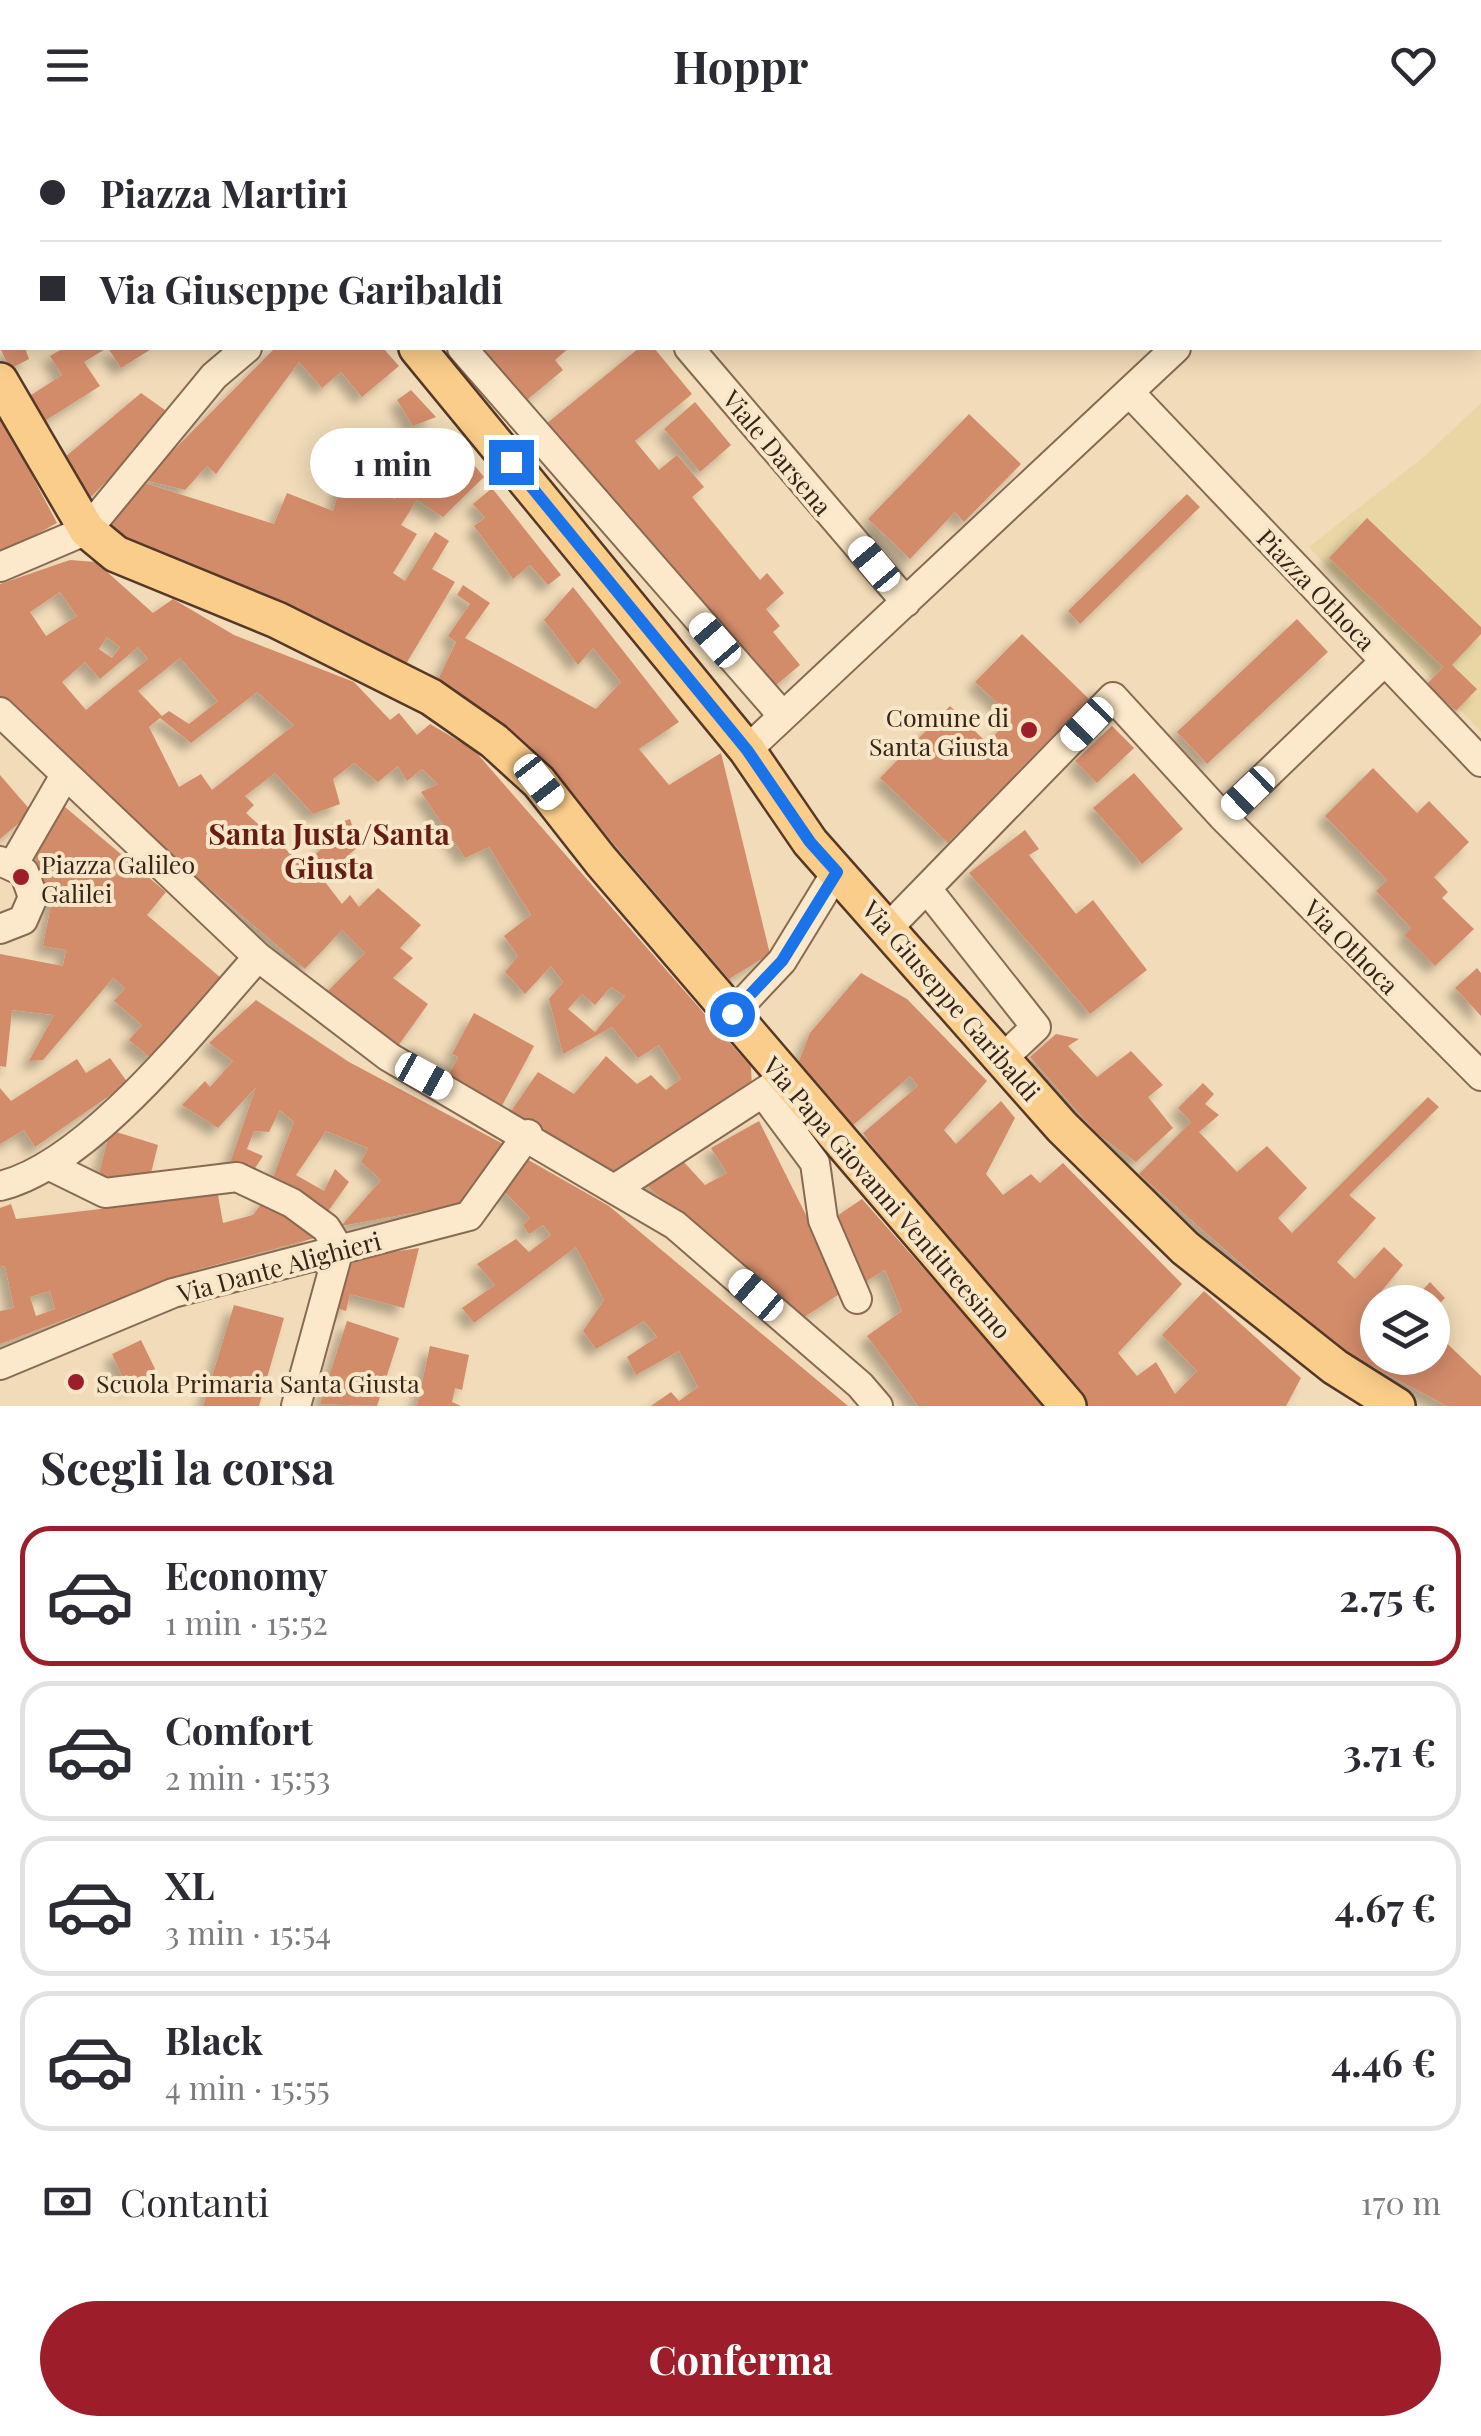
<!DOCTYPE html>
<html lang="it">
<meta charset="utf-8">
<style>
body{margin:0;font-family:"Playfair Display",serif;background:#f7f7f7;color:#2b2b33;height:100vh;display:flex;flex-direction:column;font-size:38px;white-space:nowrap}
*{box-sizing:border-box;margin:0}
p{font-size:32px;color:#7c7c81}
.icon{flex:none;width:55px;height:55px;fill:none;stroke:currentColor;stroke-width:2;stroke-linecap:round;stroke-linejoin:round}
.map{position:relative;height:1276px;overflow:hidden}
.drawer{display:flex;flex-direction:column;background:#fff;flex:1}
.drawer>*{flex:none}
.hud{position:absolute;left:0px;top:0px;width:1482px;height:220px;box-shadow:0 5px 25px #0003;display:grid;align-content:center;height:220px;padding:0 40px;background:#fff}
.fabs{position:absolute;left:1360px;top:1155px;display:grid;gap:20px}
.fabs a{display:grid;place-items:center;width:90px;height:90px;border-radius:50%;background:#fff;box-shadow:0 5px 25px #0003;font-size:50px}
.end{position:absolute;width:45px;height:45px;margin:-22px;border:12px solid #1a73e8;background:#fff;box-shadow:0 0 0 5px #fff}
.from{border-radius:50%}
.bubble{position:absolute;height:70px;border-radius:35px;background:#fff;box-shadow:0 5px 25px #0003;font-size:32px;font-weight:700;line-height:70px;text-align:center}
.car{position:absolute;width:30px;height:60px;margin:-30px -15px;border-radius:12px;box-shadow:0 0 8px 2px #0007;background:linear-gradient(#fff 24%,#345 0 40%,#fff 0 76%,#345 0 86%,#fff 0)}
.hud b{display:flex;align-items:center;gap:35px;height:95px;font-size:38px}
.hud b+b{border-top:2px solid #e1e1e2}
.hud i{width:25px;height:25px;background:#2b2b33}
ul{padding:0;list-style:none}
li{display:flex;align-items:center;gap:30px;height:140px;margin:0 20px 15px;padding:0 20px;border:5px solid #e1e1e2;border-radius:30px}
li div{flex:1}
li b{display:block;font-size:38px}
li em{font-style:normal;font-weight:700}
li.selected{border-color:#9d1d2a}
li>.icon{width:90px;height:90px;stroke-width:1.5}
h2{padding:0 40px;font-size:45px;line-height:120px}
.pay{display:flex;align-items:center;gap:25px;height:110px;padding:0 40px;font-size:38px}
.pay p{margin-inline-start:auto}
.button{display:flex;gap:20px;margin-top:auto;padding:20px 40px}
.button a{flex:1;height:115px;border-radius:60px;background:#9d1d2a;color:#fff;font-size:40px;font-weight:700;line-height:115px;text-align:center}
header{display:flex;justify-content:space-between;align-items:center;height:130px;padding:0 40px;background:#fff;font-size:45px;font-weight:700}
.map>svg:first-child{display:block}
.farmland{fill:#e8d6a5}
.green{fill:#ced08c}
.building{fill:#d38c6a;fill-rule:evenodd;filter:url(#shadow)}
.lines{fill:none;stroke-linecap:round;stroke-linejoin:round}
.minor-casing{stroke:#886a52;stroke-width:32}
.major-casing{stroke:#553827;stroke-width:40}
.minor{stroke:#fce9cb;stroke-width:28}
.major{stroke:#facd8a;stroke-width:35}
.route{stroke:#1a73e8;stroke-width:12}
.poi-dot{fill:#9d1d2a;stroke:#f8e6c8;stroke-width:4}
.labels{text-anchor:middle;dominant-baseline:central;stroke-width:8;stroke-linejoin:round;paint-order:stroke}
.street-label{font-size:25px;fill:#362419;stroke:#f8e6c8}
.poi-label{font-size:25px;fill:#362419;stroke:#f8e6c8;text-anchor:start}
.quarter-label{font-size:30px;font-weight:bold;fill:#661e14;stroke:#f8e6c8}
</style>
<header><svg class="icon" aria-label="menu" viewBox="0 0 24 24"><path d="M4 6h16M4 12h16M4 18h16"/></svg>Hoppr<svg class="icon" aria-label="heart" viewBox="0 0 24 24"><path d="M12 20l-8-8c-3-5 5-10 8-4 3-6 11-1 8 4z"/></svg></header>
<div class="map">
<svg width="1481" height="1276" viewBox="0 0 1481 1276">
<defs>
<filter id="shadow"><feDropShadow dx="-8" dy="8" stdDeviation="5" flood-color="#0004"/></filter>
</defs>
<rect width="100%" height="100%" fill="#f1dbb8"/>
<path class="farmland" d="M1481,273V602L1309,417L1425,326Z"/>
<path class="green" d="M887,0H1154L1155,2H889Z"/>
<path class="building" d="M0,218H25L29,229L10,239Z
M64,218H107L84,232L100,256L37,296L22,271L62,245L50,226Z
M108,218H153L121,238Z
M275,218H383L399,236L362,267L341,242L322,258L299,232L216,344L207,336L185,360L144,350Z
M475,218H569L555,230L563,240L522,274Z
M639,218H654L692,264L635,311L659,340L677,325L704,357L692,367L760,450L767,443L784,463L766,479L780,496L773,502L800,535L768,562L546,294Z
M411,260L436,287L413,296L397,270Z
M141,263L172,285L84,374L58,333Z
M695,272L731,315L700,342L664,299Z
M969,284L1021,334L964,392L955,382L910,429L868,389Z
M0,285L57,393L0,424Z
M455,312L484,347L443,387L417,370L401,395L417,404L393,443L405,451L435,402L449,411L432,439L455,452L403,539L119,417L106,398L132,349L274,394L287,363L333,381L350,323L385,338L376,361L395,369L401,354L412,359Z
M492,358L561,445L548,455L530,435L513,449L474,396L485,388L473,374Z
M1187,364L1200,377L1080,494L1068,481Z
M1367,388L1481,497V504L1452,535L1477,559L1456,581L1427,554L1443,537L1329,428Z
M70,430L96,432L153,483L173,469L234,505L354,552L390,590L399,583L417,605L430,594L474,620L751,937L752,959L614,1047L507,987L538,942L574,964L606,926L637,954L651,945L666,960L681,949L659,915L638,928L612,897L563,924L549,869L563,852L551,836L525,864L505,842L518,826L504,806L531,785L489,717L465,728L421,662L438,654L422,639L407,651L398,636L378,652L354,633L333,649L340,674L313,684L275,643L245,666L254,675L246,683L303,735L329,712L327,697L350,689L359,716L322,748L342,774L350,765L359,777L378,758L421,795L400,818L413,828L393,848L428,874L393,923L326,863L365,823L342,800L305,839L65,636L0,569V454ZM60,462L77,486L46,506L30,482ZM107,507L120,517L112,528L99,519ZM138,517L148,529L86,580L62,552L85,532L100,549ZM180,528L218,571L189,594L169,581L162,586L138,561ZM257,562L294,595L212,660L201,644L179,657L149,597L160,588L191,613ZM611,857L625,866L595,902L568,879L582,864L595,875Z
M463,455L490,473L465,508L596,579L621,552L593,518L578,535L544,490L573,457L679,592L639,619L669,655L721,623L770,824L729,849L579,673L496,592L436,554L456,512L448,506L470,474L457,465Z
M1297,489L1328,522L1207,634L1177,602Z
M1022,504L1089,569L948,713L880,648L950,576L987,613L1012,587L975,552Z
M1112,596L1134,618L1097,653L1075,631Z
M1373,638L1417,683L1429,671L1469,712L1434,747L1448,762L1442,768L1474,799L1435,836L1404,805L1411,798L1376,761L1387,750L1325,686Z
M1134,643L1183,699L1142,734L1093,678Z
M0,645L32,682L0,709Z
M59,672L166,762L147,785L221,848L152,929L129,910L142,895L114,871L125,858L113,848L43,930L29,931L54,885L12,880L6,937L0,936V824L63,836L66,820L43,816L51,775L32,719Z
M1025,700L1039,719L1029,725L1076,784L1093,770L1147,840L1090,884L969,743Z
M1477,838L1481,843V886L1455,858Z
M861,843L907,869L987,951L944,1000L956,1014L1001,971L1015,988L986,1044L1003,1065L1031,1044L1040,1053L1063,1033L1182,1154L1118,1223L1137,1246L1156,1232L1175,1264L1197,1241L1162,1205L1204,1161L1301,1248L1286,1276H1087L1078,1269L954,1127L863,1003L918,956L910,946L851,997L798,934L810,903Z
M256,870L349,932L507,1016L461,1074L341,1096L381,1050L361,1032L368,1018L326,1001L296,1045L324,1061L335,1039L349,1052L324,1087L269,1058L294,992L280,980L269,1002L254,1001L247,1019L263,1026L250,1046L229,1036L256,957L218,998L182,975L205,951L210,957L233,931L209,913Z
M474,883L534,916L499,981L445,952L458,927L452,924Z
M1056,904L1079,909L1068,916L1097,947L1131,921L1163,955L1148,967L1173,998L1136,1032L1096,1003L1030,927Z
M110,928L128,953L35,1017L24,1000L0,1014V958L11,971L77,929L86,943Z
M1203,953L1214,964L1205,974L1219,985L1199,1002L1237,1042L1267,1016L1307,1058L1278,1088L1292,1103L1428,967L1439,977L1349,1065L1376,1088L1337,1132L1355,1149L1384,1117L1403,1135L1375,1169L1378,1228H1432V1199L1481,1246V1276H1447L1337,1218L1139,1044L1191,992L1178,978Z
M759,991L844,1161L798,1191L644,1053L682,1030L705,1055L727,1043L711,1018Z
M110,1000L158,1015L148,1055L98,1048Z
M525,1028L609,1076L848,1276H651L671,1262L679,1271L698,1257L679,1221L636,1245L627,1227L657,1207L644,1191L596,1219L583,1201L604,1170L576,1117L474,1193L462,1178L495,1155L477,1134L516,1109L529,1122L551,1105L543,1095L529,1104L523,1095L530,1088L501,1058Z
M218,1065L223,1093L253,1085L268,1065L307,1093L315,1108L196,1140L0,1214V1181L14,1178L5,1136L0,1137V1078L11,1074L16,1089ZM50,1161L55,1179L36,1186L30,1167Z
M862,1069L1045,1276H918L867,1206L902,1181L885,1140L858,1156L831,1090Z
M419,1118L404,1178L350,1164L346,1181L333,1177L345,1129Z
M1430,1152L1445,1168L1432,1181V1172H1411Z
M234,1175L284,1188L259,1276H203Z
M347,1191L399,1208L377,1276L320,1274Z
M141,1210L157,1243L127,1257L112,1224Z
M430,1216L469,1225L462,1260L455,1258L452,1272L461,1276H417Z"/>
<g class="lines">
<g class="minor-casing">
<path id="minor" d="M316,0L317,2
M514,0L516,2
M1251,0L1255,2
M491,2L494,0
M462,218L783,586
M689,218L906,472
M1131,264L1481,632
M0,437L87,400L214,246L247,218
M0,582L258,827L389,927L675,1095L860,1255L878,1276
M747,620L1176,218
M1223,687L1481,946
M0,731L24,742L33,767L23,790L0,799
M13,735L64,647
M927,759L1036,897L1004,927
M889,797L1113,567L1223,687L1385,531
M732,884L782,831L837,741
M763,963L815,1033L823,1090L857,1169
M50,1036L105,1063L237,1047L292,1073L326,1098L339,1119L296,1276
M0,1056C89,1035 197,895 258,827
M616,1058L776,954
M0,1235L173,1163L469,1086L528,1004"/>
</g>
<g class="major-casing">
<path id="major" d="M271,0L272,2
M417,218L747,620L810,712L1062,997L1185,1118L1335,1237L1397,1276
M0,251L87,400L116,424L277,490L431,567L494,611L539,652L601,731L1068,1276"/>
</g>
<use href="#minor" class="minor"/>
<use href="#major" class="major"/>
</g>
<g class="lines">
<path class="route" d="M511,332L747,620L810,712L837,742L782,831L732,884"/>
</g>
<g class="poi-dot">
<circle cx="1029" cy="600" r="10"/>
<circle cx="21" cy="747" r="10"/>
<circle cx="76" cy="1252" r="10"/>
</g>
<g class="labels">
<g class="street-label">
<text transform="translate(778 322) rotate(50)">Viale Darsena</text>
<text transform="translate(1317 459) rotate(46)">Piazza Othoca</text>
<text transform="translate(1352 816) rotate(45)">Via Othoca</text>
<text transform="translate(952 870) rotate(49)">Via Giuseppe Garibaldi</text>
<text transform="translate(888 1067) rotate(49)">Via Papa Giovanni Ventitreesimo</text>
<text transform="translate(279 1136) rotate(-15)">Via Dante Alighieri</text>
</g>
<g class="poi-label">
<text x="1009" y="586" text-anchor="end">Comune di<tspan x="1009" dy="29">Santa Giusta</tspan></text>
<text x="41" y="733">Piazza Galileo<tspan x="41" dy="29">Galilei</tspan></text>
<text x="96" y="1252">Scuola Primaria Santa Giusta</text>
</g>
<g class="quarter-label">
<text x="329" y="703">Santa Justa/Santa<tspan x="329" dy="34">Giusta</tspan></text>
</g>
</g>
</svg>
<div class="fabs">
<a><svg class="icon" aria-label="layers" viewBox="0 0 24 24"><path d="M12 4l9 5-9 5-9-5zM3 14l9 5 9-5"/></svg></a>
</div>
<i class="end from" style="left:732px;top:884px"></i>
<i class="end" style="left:511px;top:332px"></i>
<div class="bubble" style="left:310px;top:298px;width:165px">1 min</div>
<i class="car" style="left:874px;top:434px;rotate:320deg"></i>
<i class="car" style="left:715px;top:510px;rotate:319deg"></i>
<i class="car" style="left:1087px;top:594px;rotate:224deg"></i>
<i class="car" style="left:539px;top:652px;rotate:142deg"></i>
<i class="car" style="left:1248px;top:663px;rotate:226deg"></i>
<i class="car" style="left:424px;top:946px;rotate:119deg"></i>
<i class="car" style="left:756px;top:1165px;rotate:311deg"></i>
<div class="hud">
<b><i class="from"></i>Piazza Martiri</b>
<b><i></i>Via Giuseppe Garibaldi</b>
</div>
</div>
<section class="drawer">
<h2>Scegli la corsa</h2>
<ul>
<li class="selected"><svg class="icon" aria-label="car" viewBox="0 0 24 24"><path d="M5 17H2v-5l4-1 3-4h7l3 4 3 1v5h-3M9 17h6M6 11h13"/><circle cx="7" cy="17" r="2"/><circle cx="17" cy="17" r="2"/></svg><div><b>Economy</b><p>1 min · 15:52</p></div><em>2.75 €</em></li>
<li><svg class="icon" aria-label="car" viewBox="0 0 24 24"><path d="M5 17H2v-5l4-1 3-4h7l3 4 3 1v5h-3M9 17h6M6 11h13"/><circle cx="7" cy="17" r="2"/><circle cx="17" cy="17" r="2"/></svg><div><b>Comfort</b><p>2 min · 15:53</p></div><em>3.71 €</em></li>
<li><svg class="icon" aria-label="car" viewBox="0 0 24 24"><path d="M5 17H2v-5l4-1 3-4h7l3 4 3 1v5h-3M9 17h6M6 11h13"/><circle cx="7" cy="17" r="2"/><circle cx="17" cy="17" r="2"/></svg><div><b>XL</b><p>3 min · 15:54</p></div><em>4.67 €</em></li>
<li><svg class="icon" aria-label="car" viewBox="0 0 24 24"><path d="M5 17H2v-5l4-1 3-4h7l3 4 3 1v5h-3M9 17h6M6 11h13"/><circle cx="7" cy="17" r="2"/><circle cx="17" cy="17" r="2"/></svg><div><b>Black</b><p>4 min · 15:55</p></div><em>4.46 €</em></li>
</ul>
<div class="pay"><svg class="icon" aria-label="cash" viewBox="0 0 24 24"><path d="M3 7h18v10H3z"/><circle cx="12" cy="12" r="2"/></svg>Contanti<p>170 m</p></div>
<div class="button"><a>Conferma</a></div>
</section>
